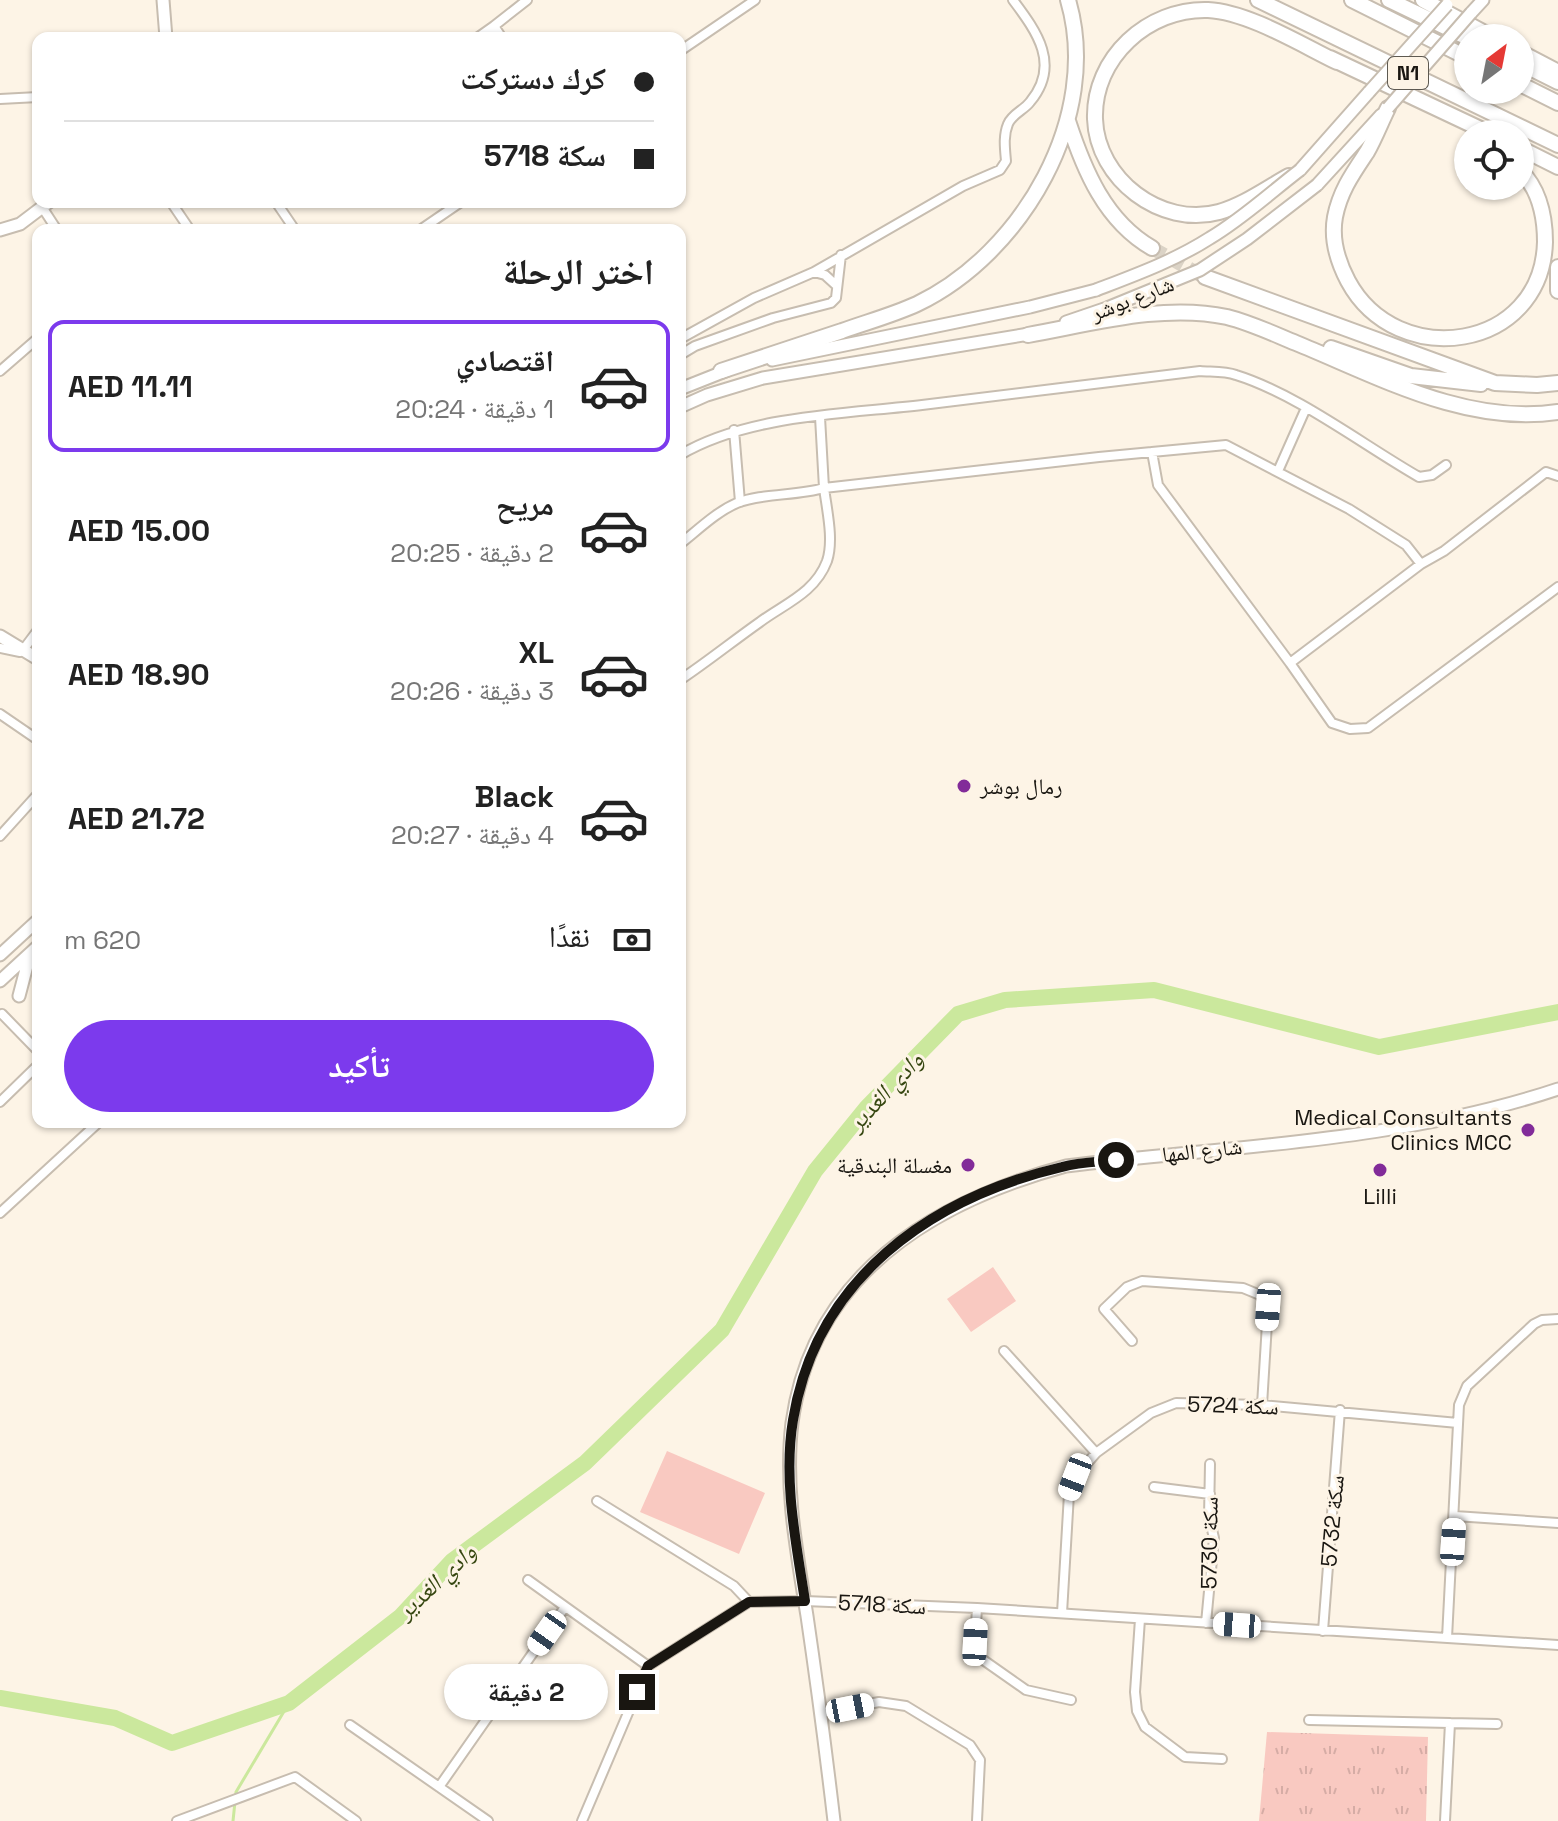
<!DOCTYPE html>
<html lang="ar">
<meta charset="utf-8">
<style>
body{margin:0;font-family:"Space Grotesk","Noto Naskh Arabic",sans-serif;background:#f6f6f6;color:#222;direction:rtl;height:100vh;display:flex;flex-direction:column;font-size:30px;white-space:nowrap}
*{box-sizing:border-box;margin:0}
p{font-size:26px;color:#767676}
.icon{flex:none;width:44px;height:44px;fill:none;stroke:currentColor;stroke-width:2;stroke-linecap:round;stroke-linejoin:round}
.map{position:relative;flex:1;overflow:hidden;direction:ltr}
.drawer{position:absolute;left:32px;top:224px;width:654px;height:904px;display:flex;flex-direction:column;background:#fff;border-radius:16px;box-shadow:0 2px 6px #0004;direction:rtl}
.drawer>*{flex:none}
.top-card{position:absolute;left:32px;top:32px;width:654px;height:176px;border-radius:16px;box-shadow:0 2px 6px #0004;direction:rtl;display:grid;align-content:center;height:176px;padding:0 32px;background:#fff}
.needle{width:52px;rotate:32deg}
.buttons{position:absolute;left:1454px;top:24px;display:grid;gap:16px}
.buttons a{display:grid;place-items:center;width:80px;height:80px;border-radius:50%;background:#fff;box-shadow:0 2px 6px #0004;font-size:40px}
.end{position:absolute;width:36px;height:36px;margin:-18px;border:10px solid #191611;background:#fff;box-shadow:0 0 0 4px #fff}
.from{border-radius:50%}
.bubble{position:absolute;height:56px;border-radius:28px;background:#fff;box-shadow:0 2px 6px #0004;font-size:26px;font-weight:800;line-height:56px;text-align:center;direction:rtl}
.car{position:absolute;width:24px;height:48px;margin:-24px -12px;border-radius:10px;box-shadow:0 0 6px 2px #0007;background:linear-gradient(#fff 24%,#345 0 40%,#fff 0 76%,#345 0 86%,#fff 0)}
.top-card b{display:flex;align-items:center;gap:28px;height:76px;font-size:30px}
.top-card b+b{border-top:2px solid #e0e0e0}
.top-card i{width:20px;height:20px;background:#222}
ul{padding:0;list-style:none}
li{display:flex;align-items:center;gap:24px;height:132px;margin:0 16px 12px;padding:0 16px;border:4px solid transparent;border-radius:16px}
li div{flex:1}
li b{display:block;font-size:30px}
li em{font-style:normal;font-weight:800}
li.current{border-color:#7c3aed}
li>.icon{width:72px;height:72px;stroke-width:1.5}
h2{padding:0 32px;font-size:36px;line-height:96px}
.pay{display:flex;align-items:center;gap:20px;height:88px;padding:0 32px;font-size:30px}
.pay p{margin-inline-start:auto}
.cta{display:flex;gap:16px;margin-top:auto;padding:16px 32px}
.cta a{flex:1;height:92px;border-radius:48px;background:#7c3aed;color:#fff;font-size:32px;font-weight:800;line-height:92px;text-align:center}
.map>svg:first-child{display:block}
.park{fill:url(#park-tufts)}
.pitch{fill:#f9c9c1}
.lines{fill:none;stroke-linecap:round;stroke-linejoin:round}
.stream{stroke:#cbe89d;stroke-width:3}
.river{stroke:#cbe89d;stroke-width:16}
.highway-tunnel{stroke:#dbd3c6;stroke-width:14;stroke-dasharray:14 7;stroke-linecap:butt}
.street-casing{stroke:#c7bdb0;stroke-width:12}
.secondary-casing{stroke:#c7bdb0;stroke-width:15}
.highway-casing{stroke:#c7bdb0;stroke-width:18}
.street{stroke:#fff;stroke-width:8}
.secondary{stroke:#fff;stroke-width:11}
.highway{stroke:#fff;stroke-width:14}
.secondary-bridge-casing{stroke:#c7bdb0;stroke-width:15;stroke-linecap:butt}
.secondary-bridge{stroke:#fff;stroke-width:11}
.route{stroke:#191611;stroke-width:10}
.poi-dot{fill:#822b99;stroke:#fdf4e6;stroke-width:3}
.labels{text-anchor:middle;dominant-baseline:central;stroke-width:6;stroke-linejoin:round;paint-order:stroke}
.shield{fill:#fdf4e6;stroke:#5d5951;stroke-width:2}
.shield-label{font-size:20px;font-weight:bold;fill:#191611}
.street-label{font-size:22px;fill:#191611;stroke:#fdf4e6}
.poi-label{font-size:22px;fill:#191611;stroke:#fdf4e6;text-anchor:end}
.water-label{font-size:24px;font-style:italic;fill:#364711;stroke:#fdf4e6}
</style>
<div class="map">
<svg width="1558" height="1821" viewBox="0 0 1558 1821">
<defs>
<pattern id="park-tufts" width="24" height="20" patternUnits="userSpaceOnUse" patternTransform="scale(2)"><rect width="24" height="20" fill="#f9c9c1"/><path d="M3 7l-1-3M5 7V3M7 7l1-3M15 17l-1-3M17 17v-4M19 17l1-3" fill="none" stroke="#d5aca5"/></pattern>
</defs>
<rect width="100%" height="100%" fill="#fdf4e6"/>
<path class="park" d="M1267,1732L1428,1737L1426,1821H1259Z"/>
<path class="pitch" d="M993,1267L1016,1301L971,1332L947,1299Z
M667,1451L765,1493L739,1554L640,1512Z"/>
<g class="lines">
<path class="stream" d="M233,1821L236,1792L289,1703"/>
<path class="river" d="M0,1698L115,1718L172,1743L289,1703L401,1616L452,1561L585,1463L722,1330L815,1171L867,1107L958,1014L1005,1000L1154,990L1379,1047L1558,1012"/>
<path class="highway-tunnel" d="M1152,248L1204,277"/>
<g class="street-casing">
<path id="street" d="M494,26L527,0
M477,38L494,26L502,38
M680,51L755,0
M0,99L38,97
M171,202L190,230
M276,202L295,230
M42,207L57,230
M420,230L461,202
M814,272L825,275L836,285
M680,339L754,298L814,272L963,186L1000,170L1006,161C1005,149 1003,136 1008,124C1012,114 1024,110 1030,102C1061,65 1037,32 1013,0
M680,355L695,346L773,318L831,303L836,298L841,255
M0,371L38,338
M820,417L824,488L1099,457L1226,445L1349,509L1406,545L1421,564L1444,551L1546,472L1558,476
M734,430L740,502
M1152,452L1158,485L1290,663
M680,455C747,415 845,414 922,405C1015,394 1107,382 1200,371C1211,372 1225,371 1236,375C1297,394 1363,445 1419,477L1432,475L1446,465
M1278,471L1306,408
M680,544C698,530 716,512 737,503C762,493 797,496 824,488C827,511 834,540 827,561C815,593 784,604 760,622C733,641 707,662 680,680
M1421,564L1290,663L1332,723L1350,729L1368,728L1558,587
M0,648L20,652
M23,650L38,630
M0,714L38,740
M0,836L38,794
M2,1014L38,1051
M0,1102L38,1065
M0,1213L99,1122
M1132,1341L1104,1309L1127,1287L1142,1281L1243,1288L1260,1295L1268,1307L1262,1405
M1004,1351L1096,1453
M1154,1487L1210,1494
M597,1501L734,1586L749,1602
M1455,1516L1558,1523
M528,1580L648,1666
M977,1608L975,1642L979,1657L1026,1690L1071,1700
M1062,1613L1069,1494L1075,1477L1096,1453L1151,1413L1176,1403L1262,1405L1458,1423
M1140,1619L1135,1692L1137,1711L1145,1727L1185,1757L1222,1759
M1206,1623L1214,1538L1209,1517L1210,1464
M1323,1631L1340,1410
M1447,1638L1459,1405L1467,1386L1534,1324L1542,1320L1558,1319
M821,1713L879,1702L906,1706L970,1745L980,1760L977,1821
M1309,1720L1497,1724
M350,1725L488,1821
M439,1787L565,1607
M177,1821L295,1777L356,1821
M582,1821L648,1666L749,1602L805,1601L977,1608L1558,1645
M1445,1821L1450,1723"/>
</g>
<g class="secondary-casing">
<path id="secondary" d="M163,0L166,38
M1471,13L1483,0
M1300,170L1369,92
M1317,185L1381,115
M0,230L20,224L49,202
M1066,322L1107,308
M772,360L1030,307L1096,290
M680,389L728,370
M680,407L707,395L763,378L1035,333
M0,636L38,659
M0,955L38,920
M0,981L38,946
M19,996L30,954
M834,1821C826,1753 817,1684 807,1616C797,1553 784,1487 792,1423C812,1275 933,1202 1066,1166C1230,1146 1400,1142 1558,1089"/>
</g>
<g class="highway-casing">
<path id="highway" d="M1258,0L1558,145
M1352,0L1468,58
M1389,0L1468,38
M1423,0L1494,38
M1520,52L1558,72
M1330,58L1491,134
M1520,63L1558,82
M1520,84L1558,103
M1388,108C1381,122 1375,138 1367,152C1353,173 1340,191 1335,217C1331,239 1338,262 1348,281C1397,372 1542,351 1545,242C1545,216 1539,189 1520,170
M1068,121C1084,170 1105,221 1152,248
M1520,148L1558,167
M1289,176C1267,188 1244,205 1219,212C1161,228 1097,179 1095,119C1093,58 1148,8 1208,10C1248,12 1300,44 1337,62
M1558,267V291
M1205,277L1495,383L1537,385L1558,383
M1028,335C1091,324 1163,303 1227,317C1251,323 1274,334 1296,343C1377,376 1467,426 1558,412
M1331,348L1411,376L1481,384
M721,371C761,358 802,344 842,331C867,322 893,315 917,304C1023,253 1102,116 1068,0"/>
</g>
<use href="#street" class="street"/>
<use href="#secondary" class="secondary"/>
<use href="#highway" class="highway"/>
<g class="secondary-bridge-casing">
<path id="secondary-bridge" d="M1369,92L1447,5
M1388,108L1471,13
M1096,290C1135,275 1174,261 1210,238C1242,219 1270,193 1300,170
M1107,308L1200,270L1247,239L1317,185"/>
</g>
<use href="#secondary-bridge" class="secondary-bridge"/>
</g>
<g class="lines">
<path class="route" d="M637,1692L648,1666L749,1602L805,1601C796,1542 783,1480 793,1420C816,1279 930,1198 1062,1167C1080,1162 1098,1162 1116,1160"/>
</g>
<g class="poi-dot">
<circle cx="964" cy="786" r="8"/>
<circle cx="1528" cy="1130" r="8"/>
<circle cx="968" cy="1165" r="8"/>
<circle cx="1380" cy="1170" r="8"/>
</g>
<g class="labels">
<rect class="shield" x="1388" y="57" width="40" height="32" rx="6"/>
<g class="shield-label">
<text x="1408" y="73">N1</text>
</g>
<g class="street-label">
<text transform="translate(1132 298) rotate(-21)">شارع بوشر</text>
<text transform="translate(1202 1150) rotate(-6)">شارع المها</text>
<text transform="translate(1233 1405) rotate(2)">سكة 5724</text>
<text transform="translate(1332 1521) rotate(-85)">سكة 5732</text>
<text transform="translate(1209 1543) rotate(-89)">سكة 5730</text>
<text transform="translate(882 1604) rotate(3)">سكة 5718</text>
</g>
<g class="poi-label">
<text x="980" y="786" text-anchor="start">رمال بوشر</text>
<text x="1512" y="1117">Medical Consultants<tspan x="1512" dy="25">Clinics MCC</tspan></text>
<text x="952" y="1165">مغسلة البندقية</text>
<text x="1380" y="1196" text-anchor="middle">Lilli</text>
</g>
<g class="water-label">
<text transform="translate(885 1091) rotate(-47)">وادي الغدير</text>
<text transform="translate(436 1581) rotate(-43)">وادي الغدير</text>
</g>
</g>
</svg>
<div class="buttons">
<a><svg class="needle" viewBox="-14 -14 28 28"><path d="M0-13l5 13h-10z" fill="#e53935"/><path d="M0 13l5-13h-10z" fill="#767676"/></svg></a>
<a><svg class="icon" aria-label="locate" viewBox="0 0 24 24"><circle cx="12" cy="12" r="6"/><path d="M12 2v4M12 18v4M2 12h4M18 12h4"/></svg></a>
</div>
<i class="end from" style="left:1116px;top:1160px"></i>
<i class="end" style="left:637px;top:1692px"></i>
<div class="bubble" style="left:444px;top:1664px;width:164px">2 دقيقة</div>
<i class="car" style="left:1268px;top:1307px;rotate:184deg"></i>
<i class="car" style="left:1075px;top:1477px;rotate:201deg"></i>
<i class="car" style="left:1453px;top:1542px;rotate:4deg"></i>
<i class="car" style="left:1237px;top:1625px;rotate:274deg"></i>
<i class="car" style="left:547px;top:1633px;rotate:215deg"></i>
<i class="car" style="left:975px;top:1642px;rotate:3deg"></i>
<i class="car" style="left:850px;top:1708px;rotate:79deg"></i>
<div class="top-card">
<b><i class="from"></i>كرك دستركت</b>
<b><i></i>سكة 5718</b>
</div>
<section class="drawer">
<h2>اختر الرحلة</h2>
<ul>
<li class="current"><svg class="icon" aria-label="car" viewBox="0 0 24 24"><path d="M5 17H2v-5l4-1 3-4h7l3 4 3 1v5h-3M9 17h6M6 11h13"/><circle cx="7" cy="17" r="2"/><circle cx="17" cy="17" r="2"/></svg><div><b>اقتصادي</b><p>1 دقيقة · 20:24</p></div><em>AED 11.11</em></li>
<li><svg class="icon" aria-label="car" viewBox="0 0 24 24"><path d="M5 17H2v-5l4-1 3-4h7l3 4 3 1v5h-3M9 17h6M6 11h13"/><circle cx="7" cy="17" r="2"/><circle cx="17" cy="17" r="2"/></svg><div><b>مريح</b><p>2 دقيقة · 20:25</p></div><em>AED 15.00</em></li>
<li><svg class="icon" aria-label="car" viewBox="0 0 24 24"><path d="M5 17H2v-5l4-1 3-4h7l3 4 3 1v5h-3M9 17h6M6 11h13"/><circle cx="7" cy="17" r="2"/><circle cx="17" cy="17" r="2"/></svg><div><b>XL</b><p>3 دقيقة · 20:26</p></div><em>AED 18.90</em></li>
<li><svg class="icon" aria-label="car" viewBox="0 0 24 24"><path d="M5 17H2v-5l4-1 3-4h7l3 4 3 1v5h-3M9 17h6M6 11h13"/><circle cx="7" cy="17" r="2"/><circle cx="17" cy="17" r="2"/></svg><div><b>Black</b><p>4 دقيقة · 20:27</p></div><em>AED 21.72</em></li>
</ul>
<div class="pay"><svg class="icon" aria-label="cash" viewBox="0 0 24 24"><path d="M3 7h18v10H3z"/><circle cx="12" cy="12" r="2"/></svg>نقدًا<p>620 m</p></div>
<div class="cta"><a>تأكيد</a></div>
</section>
</div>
